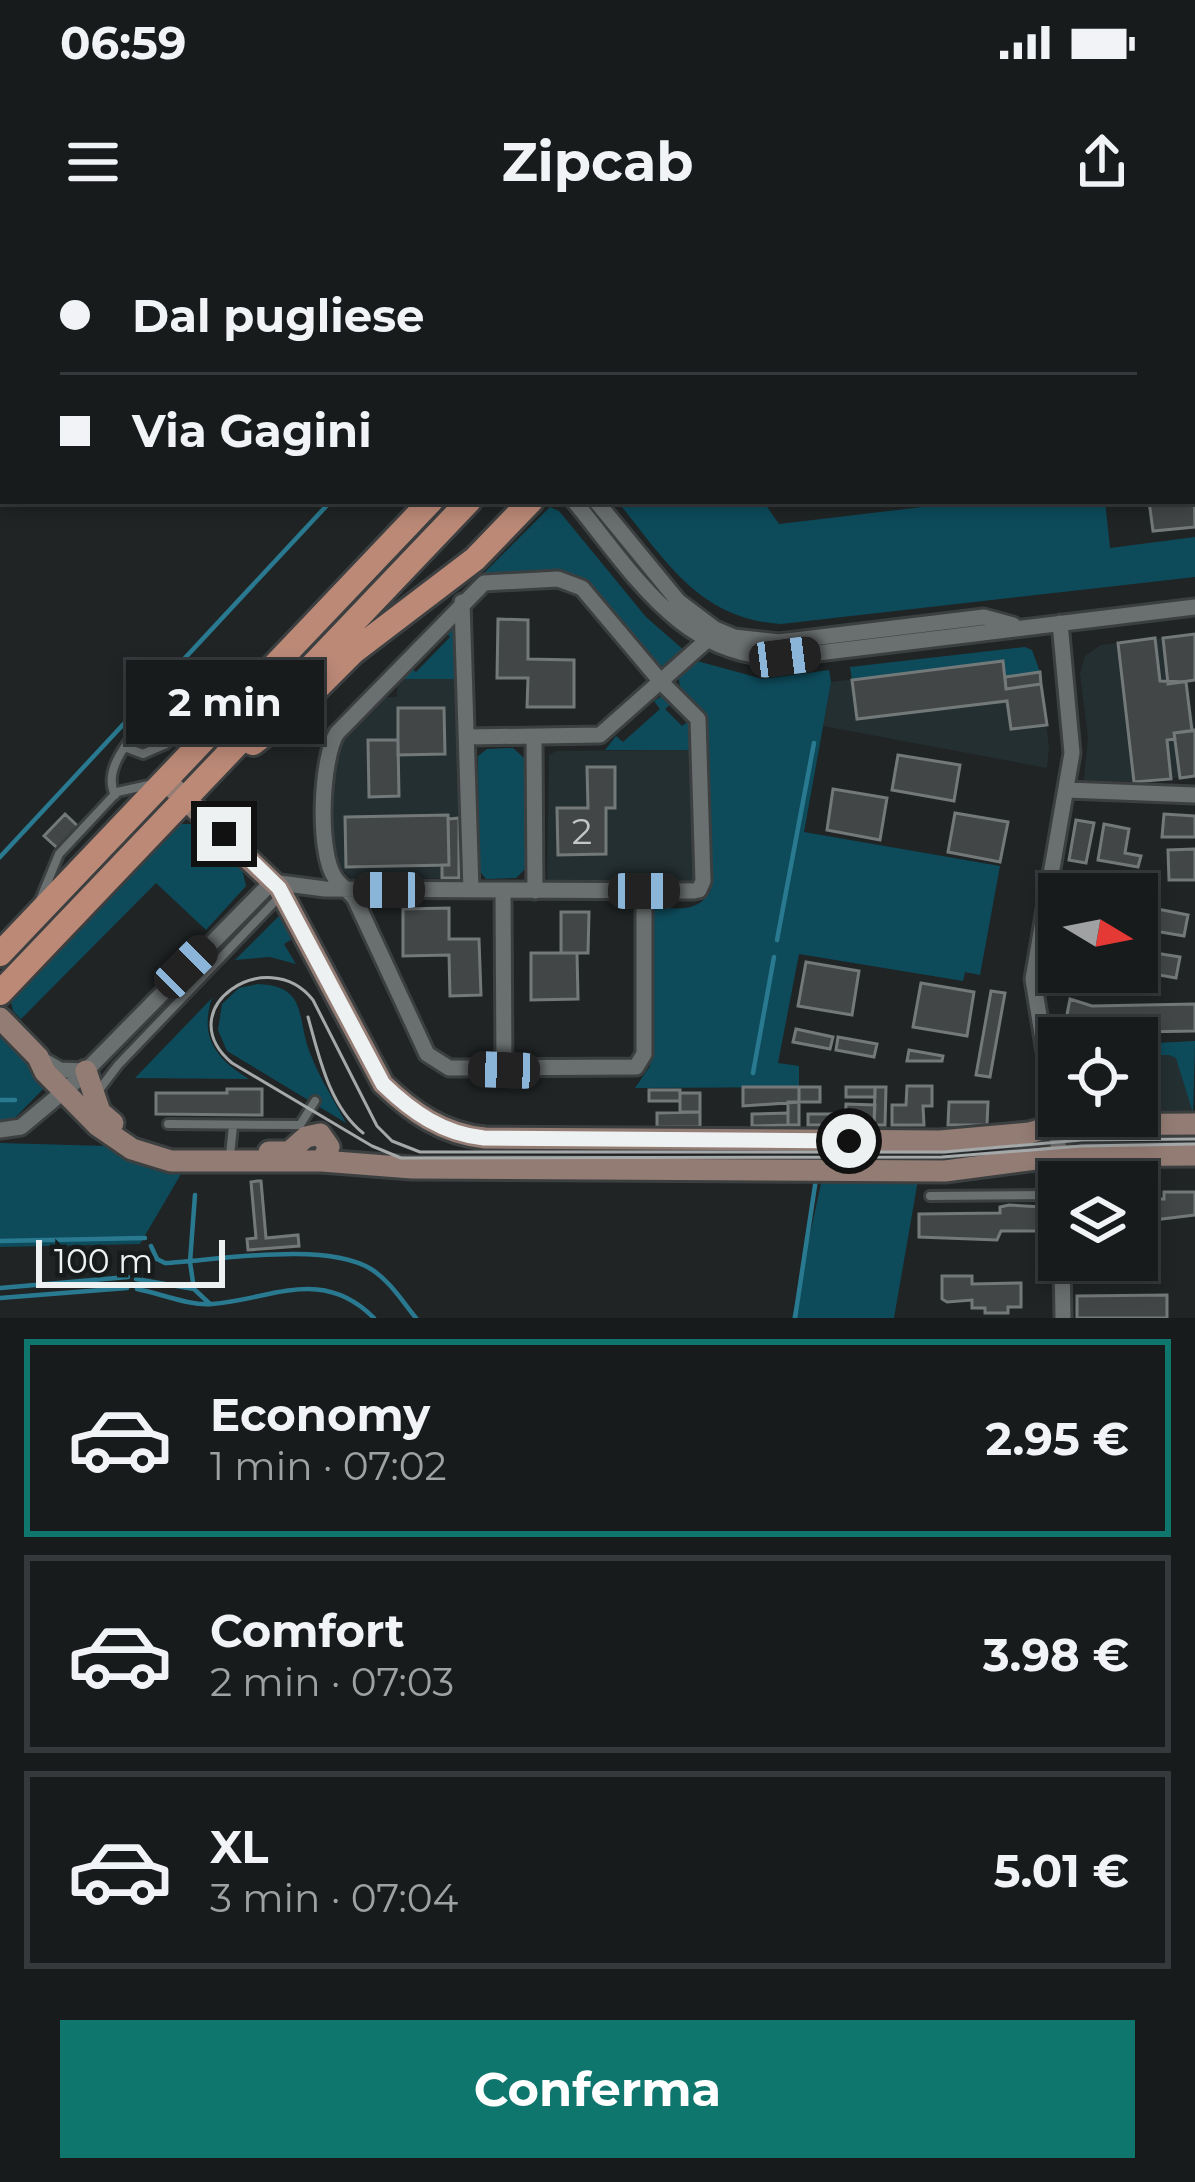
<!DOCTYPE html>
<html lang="it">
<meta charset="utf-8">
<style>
body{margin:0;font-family:Montserrat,sans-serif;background:#252829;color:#f1f3f6;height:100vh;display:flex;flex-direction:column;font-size:45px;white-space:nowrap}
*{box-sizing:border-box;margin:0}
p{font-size:39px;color:#9fa1a3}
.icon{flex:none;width:66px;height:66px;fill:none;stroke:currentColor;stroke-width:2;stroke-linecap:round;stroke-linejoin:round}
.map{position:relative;height:1078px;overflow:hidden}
.sheet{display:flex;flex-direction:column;background:#181b1c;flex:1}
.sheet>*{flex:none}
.banner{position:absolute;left:0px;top:0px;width:1197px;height:264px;box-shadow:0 6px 18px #0003,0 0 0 3px #36393b;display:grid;align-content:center;height:264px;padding:0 60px;background:#181b1c}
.needle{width:78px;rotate:100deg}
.controls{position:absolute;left:1038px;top:633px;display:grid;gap:24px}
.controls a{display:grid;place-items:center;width:120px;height:120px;border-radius:0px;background:#181b1c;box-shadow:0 6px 18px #0003,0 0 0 3px #36393b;font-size:60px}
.scale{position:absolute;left:36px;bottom:30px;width:189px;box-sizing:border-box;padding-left:12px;border:6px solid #eef1f1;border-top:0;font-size:33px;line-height:42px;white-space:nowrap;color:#eef1f1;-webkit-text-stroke:9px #171b1c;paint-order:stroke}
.end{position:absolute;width:54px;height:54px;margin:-27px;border:15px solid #eef1f1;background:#111;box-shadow:0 0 0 6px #111}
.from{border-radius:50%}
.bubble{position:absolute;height:84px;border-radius:0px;background:#181b1c;box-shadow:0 6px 18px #0003,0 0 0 3px #36393b;font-size:39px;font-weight:700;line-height:84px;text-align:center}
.car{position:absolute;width:36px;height:72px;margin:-36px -18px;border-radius:15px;box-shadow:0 0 9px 3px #0007;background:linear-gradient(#222 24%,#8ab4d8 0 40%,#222 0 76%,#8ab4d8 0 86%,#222 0)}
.banner b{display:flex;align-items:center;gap:42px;height:114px;font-size:45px}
.banner b+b{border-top:3px solid #36393b}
.banner i{width:30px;height:30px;background:#f1f3f6}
ul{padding:21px 0 0;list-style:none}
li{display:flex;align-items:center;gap:36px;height:198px;margin:0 24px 18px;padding:0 36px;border:6px solid #36393b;border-radius:0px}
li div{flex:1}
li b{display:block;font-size:45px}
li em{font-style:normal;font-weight:700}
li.on{border-color:#0f766e}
li>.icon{width:108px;height:108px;stroke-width:1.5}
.primary-button{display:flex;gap:24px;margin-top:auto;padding:24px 60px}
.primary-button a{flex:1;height:138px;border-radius:0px;background:#0f766e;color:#fff;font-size:48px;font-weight:700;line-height:138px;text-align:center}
.status{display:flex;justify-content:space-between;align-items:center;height:84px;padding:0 60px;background:#181b1c;direction:ltr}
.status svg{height:33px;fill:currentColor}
header{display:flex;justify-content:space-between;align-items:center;height:156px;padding:0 60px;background:#181b1c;font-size:54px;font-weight:700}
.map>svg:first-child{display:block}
.built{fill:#242f32}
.green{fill:#0d4b5b}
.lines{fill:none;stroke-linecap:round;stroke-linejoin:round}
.stream{stroke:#297a90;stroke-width:4.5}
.building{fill:#424647;stroke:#737879;stroke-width:3}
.lane-casing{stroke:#3c3f40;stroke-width:14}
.street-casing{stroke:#3c3f40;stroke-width:21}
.secondary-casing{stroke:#3c3f40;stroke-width:27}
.primary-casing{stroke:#3c3f40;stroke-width:30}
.lane{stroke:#6a6f70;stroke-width:8}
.street{stroke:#6a6f70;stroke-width:15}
.secondary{stroke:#937c73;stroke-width:21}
.primary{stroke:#bc8977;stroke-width:24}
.tram{stroke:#a6a9a9;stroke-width:3}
.route{stroke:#eef1f1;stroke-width:15}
.labels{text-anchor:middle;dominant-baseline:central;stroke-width:9;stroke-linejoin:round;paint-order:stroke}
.number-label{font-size:36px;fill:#c3c6c6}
</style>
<div class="status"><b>06:59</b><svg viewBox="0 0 49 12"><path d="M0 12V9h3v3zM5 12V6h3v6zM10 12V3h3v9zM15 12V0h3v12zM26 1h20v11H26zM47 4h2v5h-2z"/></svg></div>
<header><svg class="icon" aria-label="menu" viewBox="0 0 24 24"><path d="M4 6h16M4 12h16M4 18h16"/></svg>Zipcab<svg class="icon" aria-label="share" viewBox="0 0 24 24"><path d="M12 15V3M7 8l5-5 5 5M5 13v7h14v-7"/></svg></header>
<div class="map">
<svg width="1195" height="1078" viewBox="0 0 1195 1078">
<rect width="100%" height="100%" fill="#202425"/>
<path class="built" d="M1195,394V440L1186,442L1195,490V536L1134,542L1084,540L1088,497L1080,433L1085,416L1101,405Z
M1003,421L1005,436L1040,432L1049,507L1047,528L823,486L831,442Z
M398,439H458L461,638L353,640L339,626L334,609L332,522L339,501L380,457H397Z
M695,510L698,637L694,646H550L547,642L549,515L556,511Z
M1195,801L1193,873L1137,874V804Z"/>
<path class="green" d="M617,261H763L779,284L973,261H1105L1110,308L1195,297V337L781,384C698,379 665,319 617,261Z
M550,267L559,271L646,377L686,412L668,427L657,425L577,338L476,341Z
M456,382L458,439H398L408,426L416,432L450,397L444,390Z
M1025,407L1032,410L1040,432L1005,437L1003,421L852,440L850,427Z
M697,421L763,439L829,430L831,442L804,592L1000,626L980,735L965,732L963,741L799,714L778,823L799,826V847L635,848L650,826L649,666C674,668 697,675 711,650L707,488L704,475L680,451L679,438Z
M662,456L673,462L665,469L682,486L690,480L696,487L694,510H605L616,496L623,502L660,469L654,461Z
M513,508L524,518L526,628L516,638L486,639L479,630L478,516L487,509Z
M181,584H192L242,629L246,646L206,690L156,643L21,779L13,771L11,762Z
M280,675L294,698L284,704L296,724L270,717L235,720Z
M258,744C309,746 296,779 310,813C319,837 334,860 346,883L227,811L218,790L222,764L239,748Z
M212,758C199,797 216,819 249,839L135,838Z
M0,794L46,839L47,845L11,882H0Z
M1195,801L1193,873L1176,818L1169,815H1137V804Z
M0,903L106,906L132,919L181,934L140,1004L0,1007Z
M822,939L918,940L894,1078H792Z"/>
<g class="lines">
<path class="stream" d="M647,3L663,0
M0,94L3,93
M0,617L331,261
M777,700L814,503
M753,833L774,717
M0,860H15
M0,1001L145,998
M151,1006L157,1019L165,1023C218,1020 326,1001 371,1029C389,1040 403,1062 416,1078
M136,1039L194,1049L210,1064
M0,1048L128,1037
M137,1049C159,1053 189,1066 212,1064C273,1059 322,1026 374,1078
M194,1049L190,1022L195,955
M0,1058L127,1048
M795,1078L816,939"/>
</g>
<path class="building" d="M1194,250L1195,287L1153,291L1149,261H1194Z
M498,379L528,380V419L574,420V467H527L528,438H497Z
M1195,394V440L1168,444L1163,398Z
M1155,398L1160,441L1186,442L1192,491L1174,493L1175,499L1167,500L1171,539L1134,542L1118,403Z
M1003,421L1006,449L1041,444L1047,485L1011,489L1007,461L857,479L852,440Z
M1040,432L1041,444L1006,449L1005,437Z
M398,468H444L445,514L398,515Z
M170,474L177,481L151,507L144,500Z
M1195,490V536L1180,538L1174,493Z
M368,500H398L399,556L369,557Z
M898,515L960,525L954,561L892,550Z
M587,527H615V568H606V614L558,615L557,568H588Z
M833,549L887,558L880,600L827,590Z
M955,573L1008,582L1000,622L948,612Z
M65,574L84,592L64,614L44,596Z
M1164,574L1195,576V597H1162Z
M448,575L449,625L346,627L345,577Z
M459,578V638H442V625H449L448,579Z
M1076,580L1094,583L1086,623L1069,620Z
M1104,584L1129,589L1125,613L1141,616L1138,627L1098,620Z
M1195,609V640H1169L1168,610Z
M1113,643L1142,648L1139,666L1137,654H1111Z
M1137,665L1188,675L1184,696L1137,688Z
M449,668V699H479L481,755L450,756L449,715L403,716V669Z
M561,672H589L588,713H561Z
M1137,710L1180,717L1176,738L1137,731Z
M531,713H577L578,759L531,760Z
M806,722L859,731L852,775L798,766Z
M921,743L974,752L967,796L913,787Z
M991,751L1005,753L990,837L976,835Z
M1070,759L1092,766L1195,764V791L1082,793V788L1065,785Z
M796,789L833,797L830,809L793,802Z
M838,797L877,804L874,817L836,810Z
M909,810L943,816L942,821H907Z
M907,846H932V866H923L924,885H892V865H906Z
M743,847H799V862L743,866Z
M799,847H820V862H799Z
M846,847H875V857H846Z
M875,847H886L885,885H874Z
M227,849H262V875L156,874V853H227Z
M649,850H680V861H649Z
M680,853H700V872H680Z
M788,862H799V885H788Z
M949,862H988L987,885H948Z
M846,864L875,865L874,885H845Z
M700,872V887H657V873Z
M788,873V885L752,886V874Z
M808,874H837L836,885H808Z
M257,941H261L266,998L298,995L299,1006L248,1010L247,999L256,998L251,942Z
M1164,952H1195V975L1137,982V959H1164Z
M1009,965L1042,967V991H1001L997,1000L919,997V974L1000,973V967Z
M942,1036H972V1044L1021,1043V1067H1008V1073H985V1068H972V1060L947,1062L942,1059Z
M1167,1055V1078H1077V1056Z"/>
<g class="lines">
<g class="lane-casing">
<path id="lane" d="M115,555C99,524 145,480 169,463H178L187,470L188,480L166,504L143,514L127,508
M40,660L59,614L117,552L153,544
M99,850L118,825L281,655
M168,884L300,885L315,861
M230,915L233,886
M930,956L1059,955"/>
</g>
<g class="street-casing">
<path id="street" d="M1194,38H1195
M574,261C632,331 683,421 785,417L1195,367
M596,261L678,361L715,389L734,397L779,402L984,377L1013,385
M462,362L471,650
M1060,383L1072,513L1033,739L1057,885L1060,942
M467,497L600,495L706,401
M534,498L535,651
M1067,550L1195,555
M503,650L504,830
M39,818L60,830L86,831
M0,890L21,887L76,841L272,642L325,649L694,651L699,650L703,641L698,479L662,443L582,348L558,339L484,343L337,493C321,518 317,612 335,638C340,646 350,651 355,659L427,814L449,828L636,827L644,814V651
M1062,1020L1063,1078"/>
</g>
<g class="secondary-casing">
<path id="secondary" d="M166,541L279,648L383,844C412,872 443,894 485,898L940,901L1029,893L1057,885L1195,884
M0,778L38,817L45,832L97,885L132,909L171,921H322L412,928L945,931L1059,916L1195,915
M86,831L100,872L113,883
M269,912H289L306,897L320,894L329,907L322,921"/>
</g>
<g class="primary-casing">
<path id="primary" d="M943,3L967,0
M1161,3L1185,0
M253,503L291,474L353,412L475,319L531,261
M0,714L431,261
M0,753L469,261"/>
</g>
<use href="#lane" class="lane"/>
<use href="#street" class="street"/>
<use href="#secondary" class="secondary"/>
<use href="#primary" class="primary"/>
<path class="tram" d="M308,777C319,816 329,866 363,893
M1195,899L1082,900L944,912H420L392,901L377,886L313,760C267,702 168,769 232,823L372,906L401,918L942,917L1082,906L1195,904"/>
</g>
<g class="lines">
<path class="route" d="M224,594L279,648L383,844C412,872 443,894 484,898L849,901"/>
</g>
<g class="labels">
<g class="number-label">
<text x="582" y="591">2</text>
</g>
</g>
</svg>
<div class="controls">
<a><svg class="needle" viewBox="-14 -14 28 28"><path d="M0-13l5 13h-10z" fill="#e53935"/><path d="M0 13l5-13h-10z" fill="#9fa1a3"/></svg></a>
<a><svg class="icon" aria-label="locate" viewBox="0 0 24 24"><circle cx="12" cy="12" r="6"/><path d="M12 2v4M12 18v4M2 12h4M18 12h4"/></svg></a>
<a><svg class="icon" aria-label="layers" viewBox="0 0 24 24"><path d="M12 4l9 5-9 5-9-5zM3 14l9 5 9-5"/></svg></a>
</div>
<div class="scale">100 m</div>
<i class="end from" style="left:849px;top:901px"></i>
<i class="end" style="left:224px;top:594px"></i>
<div class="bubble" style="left:126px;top:420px;width:198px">2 min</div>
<i class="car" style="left:785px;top:417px;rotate:83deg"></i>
<i class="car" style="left:389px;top:650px;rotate:270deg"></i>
<i class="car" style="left:644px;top:651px;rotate:90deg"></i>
<i class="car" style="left:186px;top:727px;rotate:45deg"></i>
<i class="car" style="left:504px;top:830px;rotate:272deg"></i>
<div class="banner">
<b><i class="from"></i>Dal pugliese</b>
<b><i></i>Via Gagini</b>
</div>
</div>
<section class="sheet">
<ul>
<li class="on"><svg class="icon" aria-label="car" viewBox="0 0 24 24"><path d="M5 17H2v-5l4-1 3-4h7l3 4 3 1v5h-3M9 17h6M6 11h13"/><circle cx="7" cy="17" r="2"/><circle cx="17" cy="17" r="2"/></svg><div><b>Economy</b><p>1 min · 07:02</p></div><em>2.95 €</em></li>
<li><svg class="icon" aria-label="car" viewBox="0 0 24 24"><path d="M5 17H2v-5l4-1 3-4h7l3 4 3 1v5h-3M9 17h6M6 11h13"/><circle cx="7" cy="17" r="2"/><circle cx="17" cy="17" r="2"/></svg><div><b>Comfort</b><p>2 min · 07:03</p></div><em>3.98 €</em></li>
<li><svg class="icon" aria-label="car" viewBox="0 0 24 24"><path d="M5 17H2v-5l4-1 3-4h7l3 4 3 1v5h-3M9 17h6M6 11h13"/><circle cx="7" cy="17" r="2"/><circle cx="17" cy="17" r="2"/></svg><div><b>XL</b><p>3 min · 07:04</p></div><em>5.01 €</em></li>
</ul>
<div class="primary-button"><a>Conferma</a></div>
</section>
